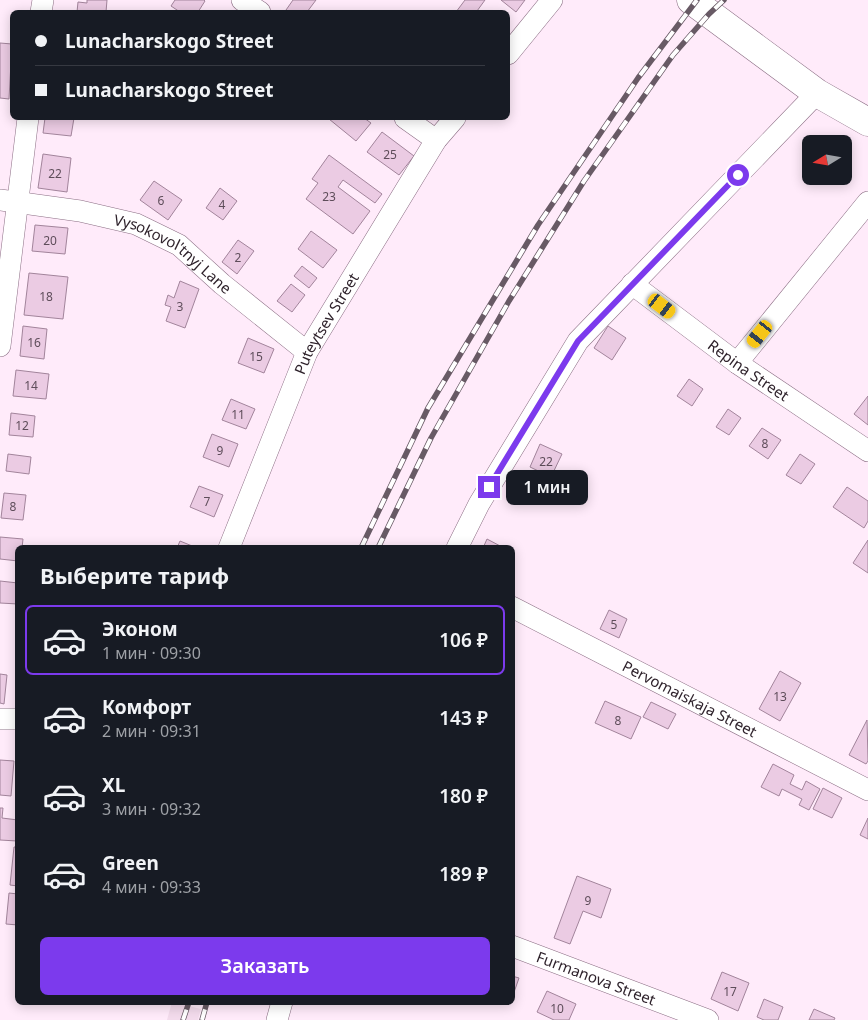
<!DOCTYPE html>
<html lang="ru">
<meta charset="utf-8">
<style>
body{margin:0;font-family:"Noto Sans",sans-serif;background:#20242c;color:#f1f3f6;height:100vh;display:flex;flex-direction:column;font-size:19px;white-space:nowrap}
*{box-sizing:border-box;margin:0}
p{font-size:16px;color:#9ea1a6}
.icon{flex:none;width:28px;height:28px;fill:none;stroke:currentColor;stroke-width:2;stroke-linecap:round;stroke-linejoin:round}
.map{position:relative;flex:1;overflow:hidden}
.drawer{position:absolute;left:15px;top:545px;width:500px;height:460px;display:flex;flex-direction:column;background:#171b24;border-radius:8px;box-shadow:0 2px 12px #0003}
.drawer>*{flex:none}
.hud{position:absolute;left:10px;top:10px;width:500px;height:110px;border-radius:8px;box-shadow:0 2px 12px #0003;display:grid;align-content:center;height:110px;padding:0 25px;background:#171b24}
.needle{width:32px;rotate:259deg}
.buttons{position:absolute;left:802px;top:135px;display:grid;gap:10px}
.buttons a{display:grid;place-items:center;width:50px;height:50px;border-radius:8px;background:#171b24;box-shadow:0 2px 12px #0003;font-size:25px}
.end{position:absolute;width:22px;height:22px;margin:-11px;border:6px solid #7c3aed;background:#fff;box-shadow:0 0 0 2px #fff}
.from{border-radius:50%}
.bubble{position:absolute;height:35px;border-radius:8px;background:#171b24;box-shadow:0 2px 12px #0003;font-size:16px;font-weight:600;line-height:35px;text-align:center}
.car{position:absolute;width:15px;height:30px;margin:-15px -8px;border-radius:6px;box-shadow:0 0 4px 1px #0007;background:linear-gradient(#f5c518 24%,#345 0 40%,#f5c518 0 76%,#345 0 86%,#f5c518 0)}
.hud b{display:flex;align-items:center;gap:18px;height:48px;font-size:19px}
.hud b+b{border-top:1px solid #363941}
.hud i{width:12px;height:12px;background:#f1f3f6}
ul{padding:0;list-style:none}
li{display:flex;align-items:center;gap:15px;height:70px;margin:0 10px 8px;padding:0 15px;border:2px solid transparent;border-radius:8px}
li div{flex:1}
li b{display:block;font-size:19px}
li em{font-style:normal;font-weight:600}
li.active{border-color:#7c3aed}
li>.icon{width:45px;height:45px;stroke-width:1.5}
h2{padding:0 25px;font-size:22px;line-height:60px}
.cta{display:flex;gap:10px;margin-top:auto;padding:10px 25px}
.cta a{flex:1;height:58px;border-radius:8px;background:#7c3aed;color:#fff;font-size:20px;font-weight:600;line-height:58px;text-align:center}
.map>svg:first-child{display:block}
.built{fill:#f3dbec}
.building{fill:#ebcbe3;stroke:#a2849b}
.lines{fill:none;stroke-linecap:round;stroke-linejoin:round}
.street-casing{stroke:#8b6e84;stroke-width:22}
.secondary-casing{stroke:#8b6e84;stroke-width:29}
.street{stroke:#fff;stroke-width:21}
.secondary{stroke:#fff;stroke-width:28}
.rail-casing{stroke:#685a65;stroke-width:5.5}
.rail{stroke:#fff;stroke-width:4;stroke-dasharray:11;stroke-linecap:butt}
.route{stroke:#7c3aed;stroke-width:6}
.labels{text-anchor:middle;dominant-baseline:central;stroke-width:4;stroke-linejoin:round;paint-order:stroke}
.number-label{font-size:12px;fill:#5e4d5a}
.street-label{font-size:15px;fill:#2f232c;stroke:#fff}
</style>
<div class="map">
<svg width="868" height="1020" viewBox="0 0 868 1020">
<rect width="100%" height="100%" fill="#ffebfa"/>
<path class="built" d="M172,1002L201,1009L198,1020H167Z"/>
<path class="building" d="M87,0H107L106,12H77L78,2L87,3Z
M175,0H204L205,1L198,12H180L171,6Z
M293,0H316L307,12H290L286,10Z
M465,0H485L477,11L480,12H456Z
M501,0H525L516,12Z
M0,43L12,44L9,99L0,98Z
M45,118H74L71,136L43,133Z
M330,118H364L371,123L356,141L329,119Z
M382,132L414,156L399,175L367,152Z
M43,154L71,158L67,192L38,188Z
M329,155L382,194L375,203L343,180L338,187L370,211L353,234L306,199L318,183L312,179Z
M154,181L182,200L168,220L140,200Z
M220,188L237,201L223,220L206,208Z
M35,225L68,228L65,254L32,251Z
M311,231L337,250L323,268L298,249Z
M238,240L254,251L237,274L222,262Z
M302,266L317,278L309,288L294,276Z
M29,273L68,277L63,319L24,315Z
M180,281L199,289L185,328L166,321L171,307L165,305L168,295L174,298Z
M291,284L305,295L292,312L277,301Z
M23,326L47,329L44,359L20,356Z
M608,326L626,338L612,360L594,348Z
M248,338L274,349L264,373L238,363Z
M16,370L49,374L46,399L13,396Z
M689,379L703,389L692,406L677,396Z
M868,396V425L854,414Z
M231,399L255,409L246,429L222,420Z
M728,409L741,418L729,435L716,427Z
M11,413L35,416L33,437L9,435Z
M762,428L781,440L768,459L749,446Z
M212,434L238,444L229,467L203,457Z
M540,444L562,454L551,477L530,467Z
M8,454L31,457L29,474L6,471Z
M800,454L815,464L801,484L786,475Z
M199,486L223,495L214,517L190,507Z
M847,487L868,501V521L864,528L833,507Z
M4,493L26,495L23,520L1,518Z
M0,537L23,539L22,548H18V561L0,559Z
M487,539L504,548H483Z
M868,540V573L853,563Z
M180,541L197,548H177Z
M0,581L18,583V604L0,603Z
M609,610L627,619L619,638L600,629Z
M780,671L801,683L780,721L759,709Z
M0,674L7,675L4,704L0,703Z
M605,701L641,717L631,739L595,723Z
M651,702L676,714L668,729L643,717Z
M867,720L868,761L866,764L849,755Z
M0,760L14,761L11,796L0,795Z
M773,764L794,775L790,784L802,790L806,781L820,789L809,810L799,805L802,799L782,789L779,796L761,787Z
M823,788L842,798L832,818L813,809Z
M0,808H3L2,818L18,820L17,841L0,840Z
M868,818V839L860,835Z
M14,847H18V886L10,885Z
M577,876L611,889L601,918L583,911L570,944L554,938Z
M9,893L18,894V925L6,924Z
M722,972L749,983L738,1011L711,999Z
M512,976L519,978L512,998Z
M547,991L576,1004L569,1020H554L537,1012Z
M764,999L783,1007L778,1020H764L757,1017Z
M814,1009L835,1018L834,1020H809Z"/>
<g class="lines">
<g class="street-casing">
<g id="street">
<path d="M242,0L260,12"/>
<path d="M41,12L43,0"/>
<path d="M508,54L552,0"/>
<path d="M405,118L436,140"/>
<path id="s1" d="M0,200L80,211L136,224L179,245L222,284L307,352"/>
<path id="s2" d="M632,284L737,363L868,451"/>
<path d="M0,346L28,118"/>
<path d="M737,363L868,202"/>
<path id="s3" d="M229,548L307,352L436,140L455,118"/>
<path d="M457,548L479,504L578,341L817,93"/>
<path id="s4" d="M512,607L868,790"/>
<path d="M0,719H18"/>
<path id="s5" d="M512,946L708,1020"/>
<path d="M277,1020L282,1002"/>
</g>
</g>
<g class="secondary-casing">
<path id="secondary" d="M691,0L817,93L868,122"/>
</g>
<use href="#street" class="street"/>
<use href="#secondary" class="secondary"/>
<g class="rail-casing">
<path id="rail" d="M361,548L428,408L538,225L638,78L697,0
M378,548L431,438L509,301L584,181L673,55L709,14L724,0
M183,1020L189,1002
M202,1020L207,1002"/>
</g>
<use href="#rail" class="rail"/>
</g>
<g class="lines">
<path class="route" d="M489,487L578,341L738,175"/>
</g>
<g class="labels">
<g class="number-label">
<text x="390" y="154">25</text>
<text x="55" y="173">22</text>
<text x="329" y="196">23</text>
<text x="161" y="200">6</text>
<text x="222" y="204">4</text>
<text x="50" y="240">20</text>
<text x="238" y="257">2</text>
<text x="46" y="296">18</text>
<text x="180" y="306">3</text>
<text x="34" y="342">16</text>
<text x="256" y="356">15</text>
<text x="31" y="385">14</text>
<text x="238" y="414">11</text>
<text x="22" y="425">12</text>
<text x="765" y="443">8</text>
<text x="220" y="450">9</text>
<text x="546" y="461">22</text>
<text x="207" y="501">7</text>
<text x="13" y="506">8</text>
<text x="614" y="624">5</text>
<text x="780" y="696">13</text>
<text x="618" y="720">8</text>
<text x="588" y="900">9</text>
<text x="730" y="991">17</text>
<text x="557" y="1008">10</text>
</g>
<g class="street-label">
<text stroke="none"><textPath href="#s1" startOffset="185">Vysokovol'tnyj Lane</textPath></text>
<text stroke="none"><textPath href="#s3" startOffset="245">Puteytsev Street</textPath></text>
<text stroke="none"><textPath href="#s2" startOffset="145">Repina Street</textPath></text>
<text stroke="none"><textPath href="#s4" startOffset="200">Pervomaiskaja Street</textPath></text>
<text stroke="none"><textPath href="#s5" startOffset="90">Furmanova Street</textPath></text>
</g>
</g>
</svg>
<div class="buttons">
<a><svg class="needle" viewBox="-14 -14 28 28"><path d="M0-13l5 13h-10z" fill="#e53935"/><path d="M0 13l5-13h-10z" fill="#9ea1a6"/></svg></a>
</div>
<i class="end from" style="left:738px;top:175px"></i>
<i class="end" style="left:489px;top:487px"></i>
<div class="bubble" style="left:506px;top:470px;width:82px">1 мин</div>
<i class="car" style="left:662px;top:306px;rotate:127deg"></i>
<i class="car" style="left:760px;top:334px;rotate:219deg"></i>
<div class="hud">
<b><i class="from"></i>Lunacharskogo Street</b>
<b><i></i>Lunacharskogo Street</b>
</div>
<section class="drawer">
<h2>Выберите тариф</h2>
<ul>
<li class="active"><svg class="icon" aria-label="car" viewBox="0 0 24 24"><path d="M5 17H2v-5l4-1 3-4h7l3 4 3 1v5h-3M9 17h6M6 11h13"/><circle cx="7" cy="17" r="2"/><circle cx="17" cy="17" r="2"/></svg><div><b>Эконом</b><p>1 мин · 09:30</p></div><em>106 ₽</em></li>
<li><svg class="icon" aria-label="car" viewBox="0 0 24 24"><path d="M5 17H2v-5l4-1 3-4h7l3 4 3 1v5h-3M9 17h6M6 11h13"/><circle cx="7" cy="17" r="2"/><circle cx="17" cy="17" r="2"/></svg><div><b>Комфорт</b><p>2 мин · 09:31</p></div><em>143 ₽</em></li>
<li><svg class="icon" aria-label="car" viewBox="0 0 24 24"><path d="M5 17H2v-5l4-1 3-4h7l3 4 3 1v5h-3M9 17h6M6 11h13"/><circle cx="7" cy="17" r="2"/><circle cx="17" cy="17" r="2"/></svg><div><b>XL</b><p>3 мин · 09:32</p></div><em>180 ₽</em></li>
<li><svg class="icon" aria-label="car" viewBox="0 0 24 24"><path d="M5 17H2v-5l4-1 3-4h7l3 4 3 1v5h-3M9 17h6M6 11h13"/><circle cx="7" cy="17" r="2"/><circle cx="17" cy="17" r="2"/></svg><div><b>Green</b><p>4 мин · 09:33</p></div><em>189 ₽</em></li>
</ul>
<div class="cta"><a>Заказать</a></div>
</section>
</div>
